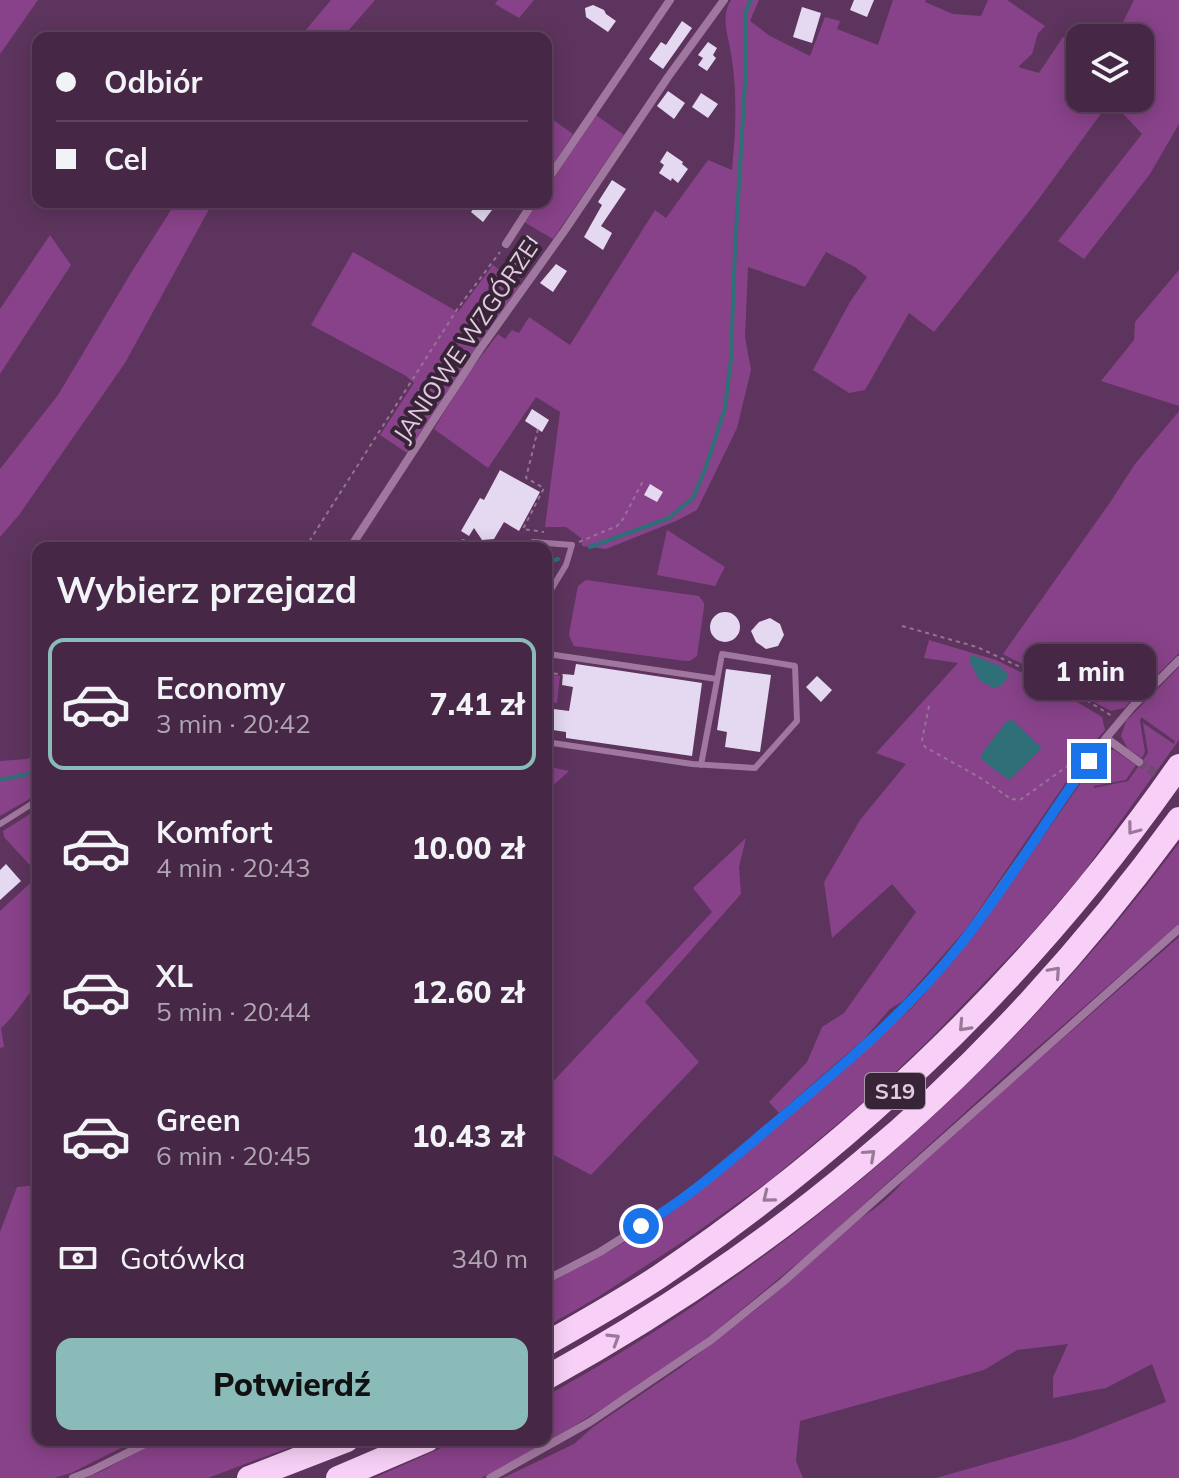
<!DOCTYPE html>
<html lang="pl">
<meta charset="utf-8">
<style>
body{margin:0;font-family:Mulish,sans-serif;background:#4d2f4d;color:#f1f3f6;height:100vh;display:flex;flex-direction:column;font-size:30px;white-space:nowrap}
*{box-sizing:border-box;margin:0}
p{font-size:26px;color:#b0a5b3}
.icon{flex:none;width:44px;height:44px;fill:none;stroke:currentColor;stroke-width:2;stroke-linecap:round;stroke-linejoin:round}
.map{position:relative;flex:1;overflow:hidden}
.sheet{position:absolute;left:32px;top:542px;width:520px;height:904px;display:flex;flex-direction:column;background:#462746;border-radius:16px;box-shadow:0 4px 20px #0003,0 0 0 2px #5e445f}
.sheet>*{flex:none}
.guide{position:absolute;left:32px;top:32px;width:520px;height:176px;border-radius:16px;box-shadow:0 4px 20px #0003,0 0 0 2px #5e445f;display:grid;align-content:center;height:176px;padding:0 24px;background:#462746}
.controls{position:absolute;left:1066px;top:24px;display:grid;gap:16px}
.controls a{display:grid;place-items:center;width:88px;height:88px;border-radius:16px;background:#462746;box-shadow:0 4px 20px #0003,0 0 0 2px #5e445f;font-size:40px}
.end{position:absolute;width:36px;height:36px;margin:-18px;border:10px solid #1a73e8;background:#fff;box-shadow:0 0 0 4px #fff}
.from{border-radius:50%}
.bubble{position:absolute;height:56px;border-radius:16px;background:#462746;box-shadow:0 4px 20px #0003,0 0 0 2px #5e445f;font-size:26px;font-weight:800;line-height:56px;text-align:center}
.guide b{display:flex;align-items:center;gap:28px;height:76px;font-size:30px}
.guide b+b{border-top:2px solid #5e445f}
.guide i{width:20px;height:20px;background:#f1f3f6}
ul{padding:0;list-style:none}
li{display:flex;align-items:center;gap:24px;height:132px;margin:0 16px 12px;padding:0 8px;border:4px solid transparent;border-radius:16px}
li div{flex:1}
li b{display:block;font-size:30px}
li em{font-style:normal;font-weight:800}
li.current{border-color:#8bbbb9}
li>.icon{width:72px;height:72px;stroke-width:1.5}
h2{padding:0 24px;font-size:36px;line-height:96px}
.pay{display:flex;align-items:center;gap:20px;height:88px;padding:0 24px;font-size:30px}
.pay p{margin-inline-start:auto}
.action{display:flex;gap:16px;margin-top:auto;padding:16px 24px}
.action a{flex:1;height:92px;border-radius:16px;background:#8bbbb9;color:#111;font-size:32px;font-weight:800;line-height:92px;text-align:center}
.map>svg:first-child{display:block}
.green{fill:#884289}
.water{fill:#2e6f78}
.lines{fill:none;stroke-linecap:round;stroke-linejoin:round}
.stream{stroke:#2e6f78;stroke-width:4}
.building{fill:#e4d9f0}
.street-tunnel{stroke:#714a71;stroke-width:8;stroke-dasharray:8 4;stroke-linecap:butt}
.path{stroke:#967396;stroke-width:2;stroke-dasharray:4 4;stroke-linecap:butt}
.lane{stroke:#a0779f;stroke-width:6}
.street{stroke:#a0779f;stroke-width:8}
.highway{stroke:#f8d0f7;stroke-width:24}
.oneway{stroke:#987a97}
.route{stroke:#1a73e8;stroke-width:10}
.labels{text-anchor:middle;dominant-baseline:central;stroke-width:8;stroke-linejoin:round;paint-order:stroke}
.shield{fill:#372437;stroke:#af98af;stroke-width:2}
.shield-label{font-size:22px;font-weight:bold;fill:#e3cae3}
.street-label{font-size:24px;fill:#e3cae3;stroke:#372437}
</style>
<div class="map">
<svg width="1179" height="1478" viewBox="0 0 1179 1478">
<rect width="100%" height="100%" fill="#5d345d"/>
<path class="green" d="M0,0H38L0,54Z
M331,0H375L342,38H299Z
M498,0H534L519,18L495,4Z
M731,0H759L750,21L770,36L810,56L825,17L840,21L837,29L878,45L893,0H926L925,2L953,14L981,16L988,0H1007L1045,26L1038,33L1032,54L1018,67L1039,73L1063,37L1080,47V98H1140V38H1115L1134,0H1179V124L1150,174L1084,259L1058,241L1142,134L1117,107L1108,104L1038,200L934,332L909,313L865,390L849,393L813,370L850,302L867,277L855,267L826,252L805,287L748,267L745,337L751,370L737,428L697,510L676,521L606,549L582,546L581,538L566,527H545L560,412L536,397L488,468L434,429L466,376L498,334L505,339L512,330L519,333L529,317L570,345L655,210L666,218L708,160L732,170C736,127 738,85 729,43C726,28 722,14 731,0Z
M546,115L573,134L552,166L546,162Z
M596,115L624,135L553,239L524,222L537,202H546V189Z
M176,202H213L125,363L19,515L0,537V469L58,395L131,273Z
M50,235L71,265L0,374V309Z
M353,252L458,312L493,265L521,286L478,345L407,453L380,435L414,383L406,376L311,325Z
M1179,270V406L1101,381L1134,340L1135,322Z
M1179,411V653L1124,708L1111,711L1003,654L1111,501L1135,464Z
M667,530L725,567L715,586L657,575Z
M586,580L699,596L704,603V607L697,656L690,661H685L574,646L570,638L569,634L577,591L578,586Z
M929,640L996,660L1059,691L1102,717L1105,730L1090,747L966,929L903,1001L890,1009L864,1039L779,1113L769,1102L807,1062L822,1027L844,1013L916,912L892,884L832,938L824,882L860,820L906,764L876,753L958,663L924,658Z
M1179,667V740L1084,872L1032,933L930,1039L865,1101L769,1181L687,1239L598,1297L546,1327V1285L610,1251L657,1223L690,1198L808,1101L913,1007L973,936L1104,750H1114L1136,765L1126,780L1094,786V788L1128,781L1148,753L1143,723L1174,744L1175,741L1141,717L1140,721L1145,752L1142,758L1128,749L1121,736L1126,721Z
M546,674L560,676L557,703L546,701Z
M38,754V794L0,816V761L27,759Z
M546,766L569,771L546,792Z
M38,809V874L4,837L3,831Z
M746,838L739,867L741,894L645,1002L699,1062L591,1175L552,1154L546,1161V1089L712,912L693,888Z
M1179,843V924L1015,1067L811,1252L712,1334L634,1389L530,1453L481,1478H374L459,1440H546V1396C794,1259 1009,1070 1179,843Z
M38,876V984C24,998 16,1015 1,1028L4,1047L0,1048V911Z
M1179,937V1478H936L1073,1439L1166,1402L1152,1364L1106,1388L1053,1398V1377L1068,1344L1017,1350L984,1370L800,1421L796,1461L803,1478H503L574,1444L593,1427L680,1368L758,1308L859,1219C878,1207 897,1192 908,1174Z
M38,1185V1440H137L71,1473L54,1478H0V1232L17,1187Z
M160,1440H310L208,1478H85L100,1472Z"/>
<path class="water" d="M972,655L1000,666L1009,675L1002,685L994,688L980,681L969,660Z
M1012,720L1042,748L1009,780L982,760V753L1007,721Z"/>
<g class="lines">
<path class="stream" d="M590,547L669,518L693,498L706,467L725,408L731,359L735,249L745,83V13L751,0
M546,563L558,559
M0,780L38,772"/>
</g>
<path class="building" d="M854,0H874L867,17L850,10Z
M593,5L604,10L606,14L616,21L608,32L586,17L585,8Z
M802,7L821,13L812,43L793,37Z
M682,21L692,28L663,69L649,59L661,42L666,45Z
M708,42L717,48L713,55L716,58L707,71L698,65L703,58L698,55Z
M668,91L685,103L674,119L657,106Z
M701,93L718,104L708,118L692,107Z
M667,151L683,162L682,164L688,169L678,183L672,178L671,181L659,173L664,165L660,162Z
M612,180L626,189L601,226L612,233L603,250L584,237L602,205L598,202Z
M478,202H498L483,222L471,212Z
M527,235L538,243L519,271L507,263Z
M556,264L567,271L553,292L540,283Z
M532,409L549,420L542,432L525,421Z
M500,470L540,492L519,531L504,522L494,539L482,540L474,528L469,536L461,531L480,498L484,500Z
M650,484L663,492L657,502L644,495Z
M710 627a15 15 0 1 1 30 0a15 15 0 1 1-30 0Z
M770,618L780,624L784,635L778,646L766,649L756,642L751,631L759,622Z
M576,664L702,683L692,756L566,738V732L546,729V708L569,711L573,687L562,685L563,674L574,675Z
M726,669L771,675L760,752L725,747L727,732L717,730Z
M817,676L832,690L821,702L806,687Z
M6,864L21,881L0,900V870Z"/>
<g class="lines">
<path class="street-tunnel" d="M1139,762L1179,790"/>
<path class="path" d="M538,429L526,478L544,488L523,529L544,532
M579,542L617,526L623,519L643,481
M305,548L458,308L500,252
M902,626L977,647L1070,690L1112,716
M546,672L563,675
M929,706L922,740L925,747L979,777L1011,799L1020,800L1076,760"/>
<path class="lane" d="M463,542L465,548
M519,548L533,542L572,545L566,565L546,598
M546,650L548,654L717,679
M546,742L692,764L755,768L797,721L795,666L722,654L701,765
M0,824L38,800"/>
<path class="street" d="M546,182L670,0
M506,244L533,202
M350,548L480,349L565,230L668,77L724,0
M1139,762L1106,738L1132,707L1179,660
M546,1280L600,1252L662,1213L710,1178L862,1049L910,1003L961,944L1106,738
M73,1478L91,1471L153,1440
M490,1478L590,1422L711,1340L783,1282L1179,929"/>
<path class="highway" d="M546,1344C584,1322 624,1300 660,1276C863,1138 1039,967 1179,766
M546,1378C658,1316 764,1245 862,1162C979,1065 1090,942 1179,819
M249,1478L347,1440
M338,1478L427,1440"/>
</g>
<defs><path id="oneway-chevron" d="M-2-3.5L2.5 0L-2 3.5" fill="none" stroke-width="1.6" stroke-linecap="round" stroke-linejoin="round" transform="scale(2)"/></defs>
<g class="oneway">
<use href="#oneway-chevron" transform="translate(1133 829) rotate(127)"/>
<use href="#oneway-chevron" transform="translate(1055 972) rotate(-48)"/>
<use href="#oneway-chevron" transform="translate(964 1026) rotate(133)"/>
<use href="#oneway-chevron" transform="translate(870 1155) rotate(-42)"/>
<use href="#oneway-chevron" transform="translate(768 1197) rotate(141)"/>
<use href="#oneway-chevron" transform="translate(614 1339) rotate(-32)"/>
</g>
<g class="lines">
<path class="route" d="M641,1226C690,1197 732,1159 776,1122C841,1067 906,1013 960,945C1006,888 1045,821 1089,761"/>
</g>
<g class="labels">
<rect class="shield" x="865" y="1073" width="60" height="36" rx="6"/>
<g class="shield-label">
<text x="895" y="1091">S19</text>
</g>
<g class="street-label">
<text transform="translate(465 341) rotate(-56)">JANIOWE WZGÓRZE</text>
</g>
</g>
</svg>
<div class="controls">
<a><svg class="icon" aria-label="layers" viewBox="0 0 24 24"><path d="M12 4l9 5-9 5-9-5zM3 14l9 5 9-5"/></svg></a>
</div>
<i class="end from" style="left:641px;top:1226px"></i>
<i class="end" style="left:1089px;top:761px"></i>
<div class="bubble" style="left:1024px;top:644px;width:132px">1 min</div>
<div class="guide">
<b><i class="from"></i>Odbiór</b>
<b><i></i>Cel</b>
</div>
<section class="sheet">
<h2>Wybierz przejazd</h2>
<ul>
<li class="current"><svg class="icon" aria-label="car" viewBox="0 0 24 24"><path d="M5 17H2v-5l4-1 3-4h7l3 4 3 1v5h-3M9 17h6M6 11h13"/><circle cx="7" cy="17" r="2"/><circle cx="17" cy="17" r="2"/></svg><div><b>Economy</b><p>3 min · 20:42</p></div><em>7.41 zł</em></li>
<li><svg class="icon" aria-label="car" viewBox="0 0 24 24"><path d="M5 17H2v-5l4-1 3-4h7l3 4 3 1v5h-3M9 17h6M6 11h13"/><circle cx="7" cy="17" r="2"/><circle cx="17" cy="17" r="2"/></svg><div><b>Komfort</b><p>4 min · 20:43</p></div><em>10.00 zł</em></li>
<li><svg class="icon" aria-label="car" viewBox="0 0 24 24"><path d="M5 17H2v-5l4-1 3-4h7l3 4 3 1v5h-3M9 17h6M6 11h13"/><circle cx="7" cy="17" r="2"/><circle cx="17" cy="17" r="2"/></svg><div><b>XL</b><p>5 min · 20:44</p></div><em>12.60 zł</em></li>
<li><svg class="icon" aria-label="car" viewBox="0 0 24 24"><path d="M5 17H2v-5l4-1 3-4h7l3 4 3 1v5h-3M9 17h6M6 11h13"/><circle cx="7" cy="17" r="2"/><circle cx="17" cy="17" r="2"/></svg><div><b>Green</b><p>6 min · 20:45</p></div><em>10.43 zł</em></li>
</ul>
<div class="pay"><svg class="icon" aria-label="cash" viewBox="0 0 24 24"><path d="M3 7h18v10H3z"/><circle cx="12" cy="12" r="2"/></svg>Gotówka<p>340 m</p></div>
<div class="action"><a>Potwierdź</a></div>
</section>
</div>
